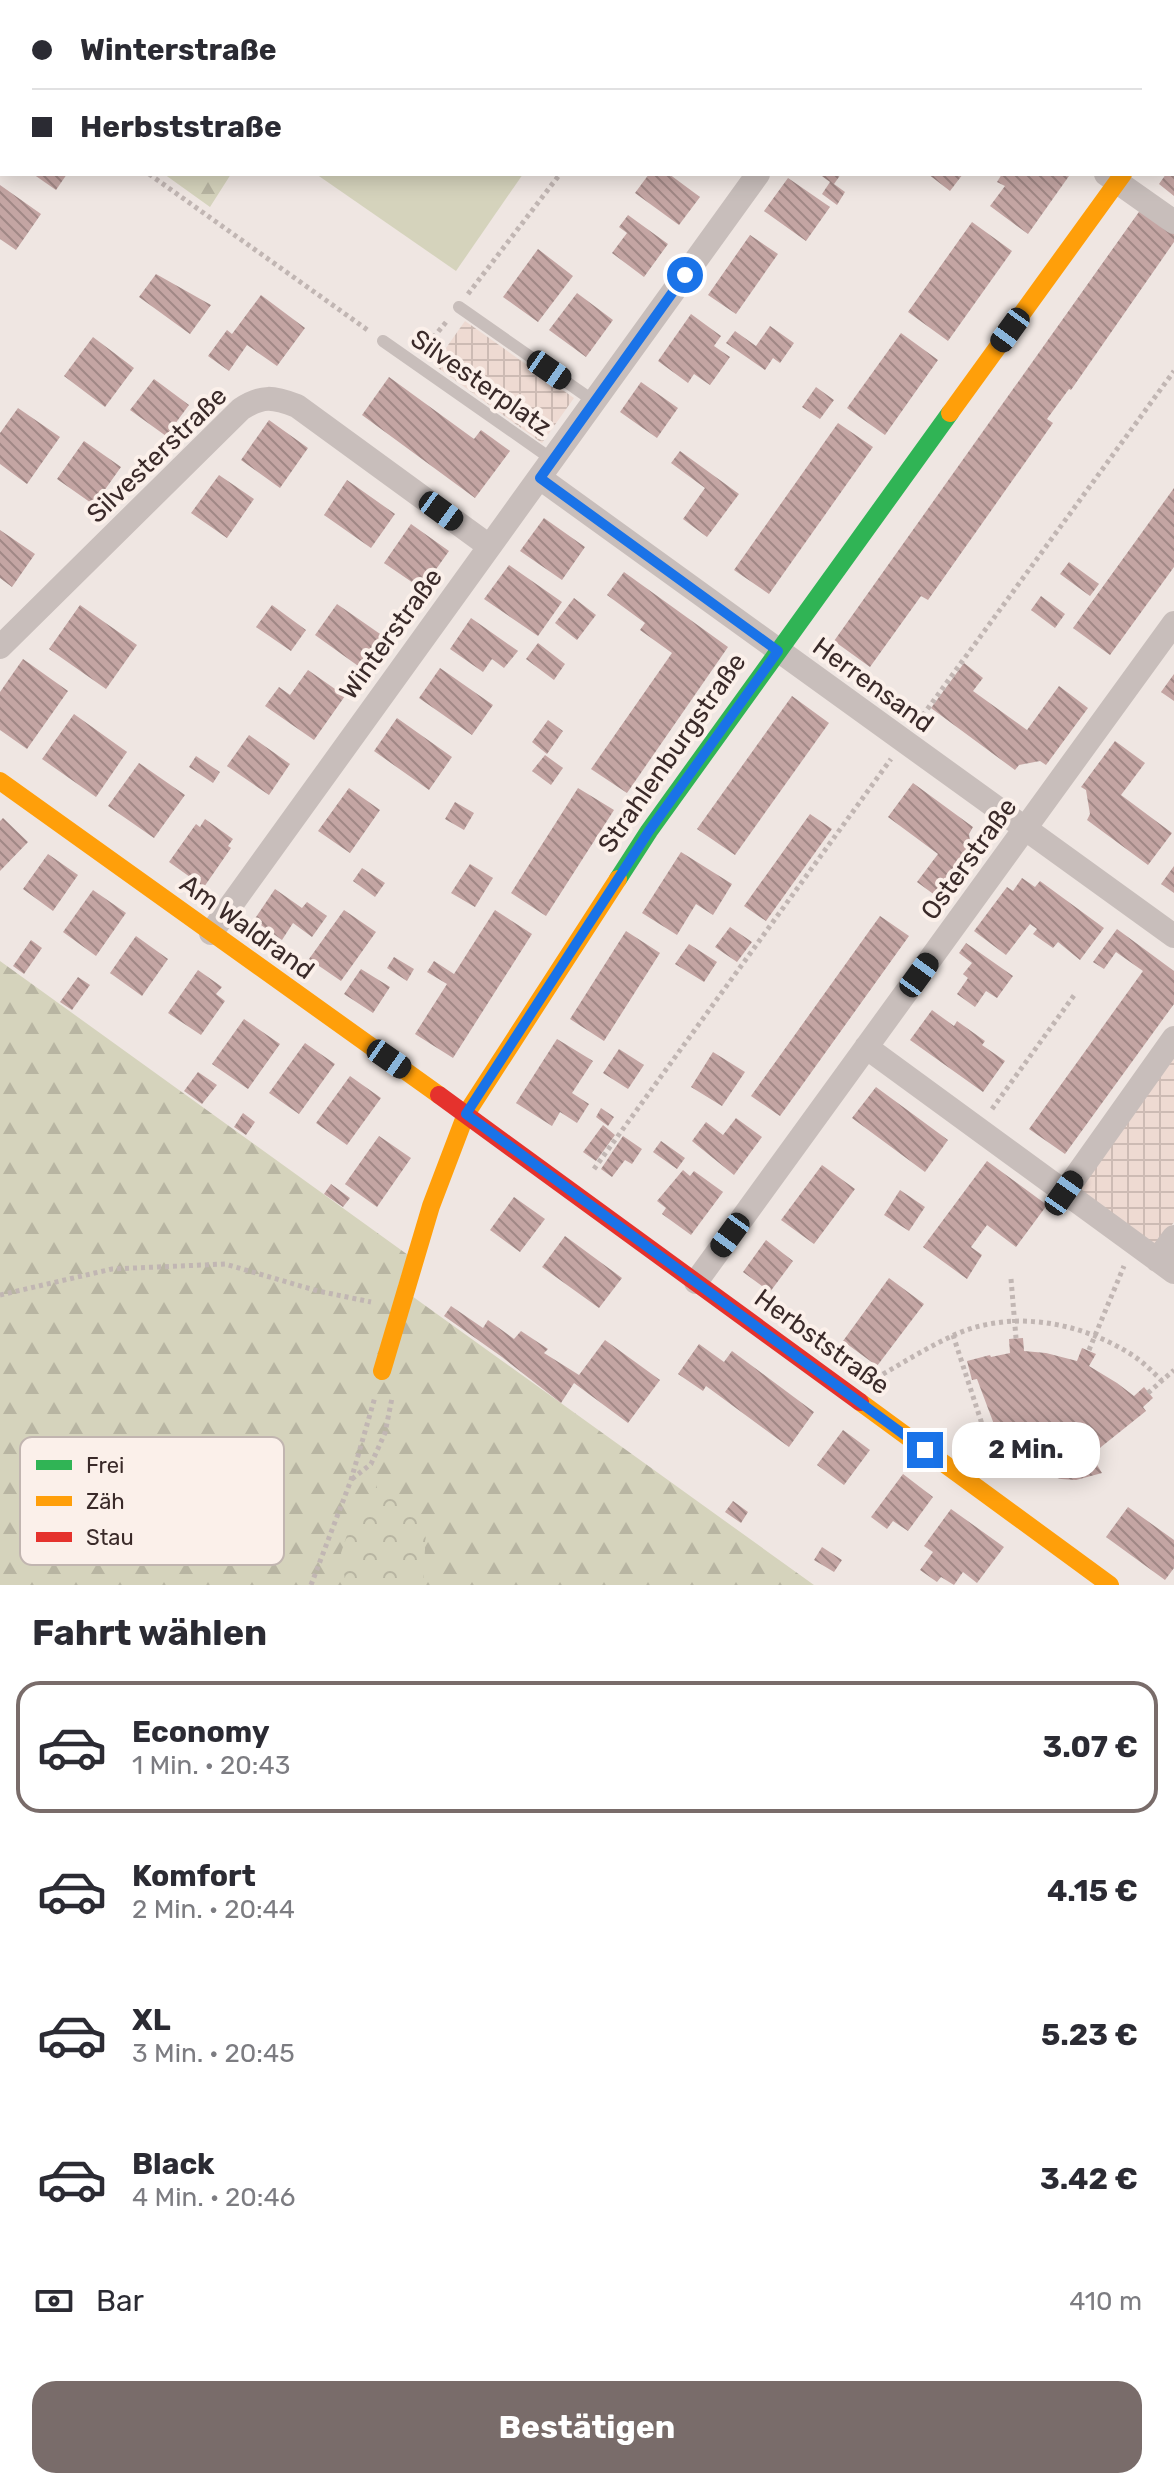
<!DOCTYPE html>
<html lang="de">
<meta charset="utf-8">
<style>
body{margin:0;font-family:Rubik,sans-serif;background:#f2f2f3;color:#2b2b33;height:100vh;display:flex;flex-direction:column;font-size:30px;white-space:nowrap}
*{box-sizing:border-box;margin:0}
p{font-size:26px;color:#7c7c81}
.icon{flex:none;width:44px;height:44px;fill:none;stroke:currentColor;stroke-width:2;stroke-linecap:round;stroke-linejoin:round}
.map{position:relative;height:1585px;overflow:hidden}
.sheet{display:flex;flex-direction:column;background:#fff;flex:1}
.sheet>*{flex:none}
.banner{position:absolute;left:0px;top:0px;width:1174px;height:176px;box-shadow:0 4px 20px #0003;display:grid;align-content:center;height:176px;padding:0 32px;background:#fff}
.end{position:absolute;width:36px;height:36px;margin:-18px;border:10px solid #1a73e8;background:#fff;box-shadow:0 0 0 4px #fff}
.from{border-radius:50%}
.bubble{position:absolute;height:56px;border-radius:24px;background:#fff;box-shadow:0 4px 20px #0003;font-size:26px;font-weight:700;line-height:56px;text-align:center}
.car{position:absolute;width:24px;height:48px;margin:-24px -12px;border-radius:10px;box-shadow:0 0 6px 2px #0007;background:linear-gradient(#222 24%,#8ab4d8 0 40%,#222 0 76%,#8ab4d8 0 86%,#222 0)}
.banner b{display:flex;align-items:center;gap:28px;height:76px;font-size:30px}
.banner b+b{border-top:2px solid #e1e1e2}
.banner i{width:20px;height:20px;background:#2b2b33}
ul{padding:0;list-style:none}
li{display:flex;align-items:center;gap:24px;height:132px;margin:0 16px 12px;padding:0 16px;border:4px solid transparent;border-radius:24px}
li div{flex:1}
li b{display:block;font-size:30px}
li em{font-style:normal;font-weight:700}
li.on{border-color:#796c6a}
li>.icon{width:72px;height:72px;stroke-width:1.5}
h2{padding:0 32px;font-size:36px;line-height:96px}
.pay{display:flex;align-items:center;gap:20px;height:88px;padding:0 32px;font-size:30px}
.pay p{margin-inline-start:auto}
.button{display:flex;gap:16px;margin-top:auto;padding:16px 32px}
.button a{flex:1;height:92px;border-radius:24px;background:#796c6a;color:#fff;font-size:32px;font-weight:700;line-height:92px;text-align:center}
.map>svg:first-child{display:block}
.grass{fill:#d5d3bc}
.forest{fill:url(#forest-firs)}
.park{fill:url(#park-crowns)}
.plaza{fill:url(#plaza-grid)}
.building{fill:url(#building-back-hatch)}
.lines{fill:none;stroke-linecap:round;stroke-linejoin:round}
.path{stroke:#c1b6b3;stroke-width:5;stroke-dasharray:4 4;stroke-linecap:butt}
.lane{stroke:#c8bebb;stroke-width:12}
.street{stroke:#c8bebb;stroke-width:24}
.fast{stroke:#30b455;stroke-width:18}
.slow{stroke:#ff9f0a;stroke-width:18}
.jam{stroke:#e5322d;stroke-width:18}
.route{stroke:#1a73e8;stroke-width:10}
.labels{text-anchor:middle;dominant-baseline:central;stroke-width:8;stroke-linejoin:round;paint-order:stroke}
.street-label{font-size:26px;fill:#3a2a29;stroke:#fbf0ea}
.key{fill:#fbf0ea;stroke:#c1b5b0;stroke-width:2}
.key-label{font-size:22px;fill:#3a2a29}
</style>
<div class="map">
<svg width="1174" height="1585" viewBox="0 0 1174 1585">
<defs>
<pattern id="forest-firs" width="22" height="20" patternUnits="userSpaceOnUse" patternTransform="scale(2)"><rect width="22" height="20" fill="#d5d3bc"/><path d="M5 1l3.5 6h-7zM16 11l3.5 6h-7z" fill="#b8b5a2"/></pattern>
<pattern id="park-crowns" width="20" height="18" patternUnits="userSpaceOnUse" patternTransform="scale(2)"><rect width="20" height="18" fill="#d5d3bc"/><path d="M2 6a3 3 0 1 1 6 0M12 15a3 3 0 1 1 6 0" fill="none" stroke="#b8b5a2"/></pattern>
<pattern id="plaza-grid" width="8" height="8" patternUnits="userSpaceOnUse" patternTransform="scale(2)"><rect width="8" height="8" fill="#eedad2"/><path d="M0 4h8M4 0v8" fill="none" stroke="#cdbbb4"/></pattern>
<pattern id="building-back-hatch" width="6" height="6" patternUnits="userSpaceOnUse" patternTransform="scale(2)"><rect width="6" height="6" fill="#c4a5a3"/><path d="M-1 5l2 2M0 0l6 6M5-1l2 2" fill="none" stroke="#a08785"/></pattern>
</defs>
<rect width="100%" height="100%" fill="#efe6e2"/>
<path class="grass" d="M316,174H523L456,271Z"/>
<path class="forest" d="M55,0H341L339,2H57Z
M909,0H1103L1102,2H909Z
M164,174H231L210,207Z
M0,961L408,1255L398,1286L814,1585H0Z"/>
<path class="park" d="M379,1479L391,1483L426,1531L423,1585H353L345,1580L341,1553L355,1511L370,1504Z"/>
<path class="plaza" d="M465,321L574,398L542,443L434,365Z
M1174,1058V1222L1156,1247L1078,1191Z"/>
<path class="building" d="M33,174H67L56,190Z
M649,174H669L700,197L679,225L635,193Z
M819,174H841L834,184L845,192L837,205L822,194L830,182Z
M928,174H963L950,191Z
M1002,174H1066L1069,176L1028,234L990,206L1005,186L997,182Z
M1166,174H1174V196L1159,184Z
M788,178L830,207L806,241L764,211Z
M0,185L41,214L16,250L0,239Z
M1141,209L1174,233V242L1071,390L1069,389L1047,419L1053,423L928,600L921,596L870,667L834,641Z
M628,215L668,244L644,277L612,253L627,233L619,227Z
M972,222L1012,251L948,341L908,312Z
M750,235L778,254L736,314L708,295Z
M538,249L573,276L538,322L503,297Z
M156,274L211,305L190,334L139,297Z
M577,293L613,320L586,357L549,330Z
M261,295L305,328L277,366L247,345L229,371L208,356L227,330L232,334Z
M691,314L721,336L714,346L730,357L710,385L694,374L688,383L658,361Z
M770,326L794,343L780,363L773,358L765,370L726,343L735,331L756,346Z
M901,333L938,360L885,435L847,408Z
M93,337L134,368L105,407L64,376Z
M389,377L474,439L481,430L510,451L475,498L362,415Z
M154,379L189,405L166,436L130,410Z
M641,382L678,408L657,438L620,412Z
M816,387L834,400L820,419L802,407Z
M18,408L60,437L27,484L0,464V433Z
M269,420L308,448L280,488L241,460Z
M838,423L873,447L769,594L734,570Z
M84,441L121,467L94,505L57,479Z
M680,451L739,494L707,537L683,519L705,488L671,463Z
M219,475L254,499L227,538L191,513Z
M347,480L395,514L371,548L324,515Z
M1174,488V567L1110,655L1073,628Z
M544,518L585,547L562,580L520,551Z
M411,524L449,551L422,589L384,563Z
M0,530L35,554L12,587L0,578Z
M1069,562L1099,584L1090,596L1060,574Z
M509,565L562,602L538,636L484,599Z
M624,572L728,647L627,793L591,769L672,653L640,630L645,623L607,595Z
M1041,596L1065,614L1055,628L1031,610Z
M574,598L596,615L577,640L555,623Z
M337,604L383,636L361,668L315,635Z
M80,605L137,645L106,689L49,649Z
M272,605L306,630L291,651L256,627Z
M471,618L518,651L504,668L492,659L483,672L450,649Z
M538,643L565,664L554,680L526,659Z
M23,659L68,691L27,749L0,730V692Z
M964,663L983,678L973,691L1027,730L1059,686L1088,708L1046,765L1040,761L1019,765L1015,770L931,708Z
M440,668L493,705L472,735L419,698Z
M308,670L345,696L314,740L265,706L279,687L290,695Z
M1174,674V701L1161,692Z
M792,696L829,723L735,855L697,829Z
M74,714L127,752L96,797L42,759Z
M397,718L452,757L429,790L374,751Z
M548,720L563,731L547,754L532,742Z
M249,735L290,764L269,795L227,766Z
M1115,741L1145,763L1121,795L1172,833L1148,865L1087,820L1090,814L1086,790L1081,787Z
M545,755L563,768L551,785L532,771Z
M196,756L220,772L213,783L189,767Z
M139,763L185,795L154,838L108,806Z
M913,783L973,827L969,834L972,856L979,861L947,904L917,882L938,854L888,817Z
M349,788L380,810L350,853L318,831Z
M578,788L614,810L546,916L511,893Z
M455,802L474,813L464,830L445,819Z
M810,814L832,829L766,921L744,906Z
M3,818L28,842L0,871V821Z
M205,819L233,839L228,846L231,848L204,887L169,862L196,824L200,827Z
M681,852L732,884L713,915L696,904L677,935L642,913Z
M48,854L78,875L53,911L23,889Z
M470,864L493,878L475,907L451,893Z
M1174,866V893L1161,884Z
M362,868L385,883L375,897L353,881Z
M1022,878L1035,887L1040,881L1104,928L1080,960L1058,942L1053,948L1033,934L1037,929L1030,924L1006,955L974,931L1007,887L1013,891Z
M275,889L302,908L307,902L327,916L312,937L293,923L282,940L254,920Z
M93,890L126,913L96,956L63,932Z
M344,910L376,932L341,981L309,959Z
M495,910L532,934L453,1058L415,1034L447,984L427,972L434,961L454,974Z
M880,916L909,936L780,1116L751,1096Z
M730,927L752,942L737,962L715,947Z
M1117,929L1174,971V1004L1065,1154L1029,1129L1143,971L1116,952L1104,969L1093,962Z
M626,931L660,953L604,1041L570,1019Z
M136,936L168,959L142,996L110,973Z
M31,940L42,948L24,974L13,966Z
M966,943L1013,976L997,998L986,991L975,1007L957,994L968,978L963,974L972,963L959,953Z
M689,944L717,962L704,982L675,964Z
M394,957L414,969L407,981L387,968Z
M361,969L390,987L373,1013L344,994Z
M198,970L222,987L216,994L225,1001L201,1035L168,1013Z
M78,977L90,985L72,1010L60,1002Z
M932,1010L954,1026L957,1021L985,1041L982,1045L1005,1061L983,1092L910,1040Z
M244,1019L280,1044L248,1089L212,1064Z
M557,1039L593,1061L572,1093L589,1104L577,1123L560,1112L552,1126L516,1103Z
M305,1043L335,1064L299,1114L269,1093Z
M619,1049L644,1065L628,1089L603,1073Z
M713,1052L745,1072L722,1106L691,1087Z
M198,1072L217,1085L202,1104L184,1091Z
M350,1076L381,1098L347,1145L316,1123Z
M876,1087L948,1140L925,1172L852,1118Z
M601,1108L614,1117L608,1126L596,1117Z
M243,1113L255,1122L246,1135L234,1127Z
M736,1118L762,1137L734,1175L692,1141L706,1122L723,1135Z
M603,1125L615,1135L596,1161L583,1152Z
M379,1136L411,1158L377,1207L345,1184Z
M623,1136L642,1149L632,1164L625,1160L612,1177L601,1169Z
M661,1141L685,1158L677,1169L653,1152Z
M987,1161L1047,1205L1016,1247L987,1225L971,1247L982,1255L967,1279L923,1247Z
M822,1165L855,1189L814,1244L781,1220Z
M683,1170L690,1176L694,1171L723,1192L691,1235L662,1214L666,1208L657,1201Z
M331,1184L350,1198L343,1207L324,1194Z
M900,1190L925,1207L909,1231L884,1215Z
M514,1197L545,1219L520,1252L490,1230Z
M565,1236L622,1278L599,1308L542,1267Z
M766,1240L793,1261L770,1292L743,1272Z
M889,1278L924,1304L877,1366L843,1341Z
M451,1306L483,1328L488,1320L514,1339L521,1331L548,1349L544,1353L579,1375L605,1340L660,1380L628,1423L574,1383L561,1403L502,1357L444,1316Z
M1023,1338L1024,1351L1046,1353L1077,1361L1082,1348L1096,1354L1089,1366L1117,1383L1134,1396L1144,1387L1153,1398L1143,1407L1146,1411L1091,1455L1102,1473L1076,1480L1061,1479L1033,1471L1007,1453L992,1429L995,1427L977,1379L972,1380L967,1361L990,1355L991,1357L1010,1353L1009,1339Z
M699,1344L724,1362L732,1351L814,1412L789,1447L706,1386L703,1391L678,1374Z
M843,1430L870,1450L844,1485L817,1465Z
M903,1474L933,1497L908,1531L893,1521L887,1529L871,1517Z
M733,1501L748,1512L741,1523L725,1512Z
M1128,1507L1174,1540V1568L1165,1580L1106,1537Z
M951,1509L1004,1547L977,1583L963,1572L954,1585L941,1577L937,1582L920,1570L933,1552L924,1546Z
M822,1547L842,1560L834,1572L814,1560Z"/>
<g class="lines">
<path class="path" d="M36,0L39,2
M691,2L693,0
M0,136L2,134
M149,174L369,331
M468,294L560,174
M423,350L447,321
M918,722L1174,371
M992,1109L1075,994
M594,1169L891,759
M1011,1279L1016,1338
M0,1295L112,1269L225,1264L318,1291L371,1302
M953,1335L982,1424L966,1444
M1089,1350L1124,1266
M876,1378C901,1364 926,1348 952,1336C1009,1309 1077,1321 1129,1353C1141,1360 1152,1371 1162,1381
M1148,1393L1174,1370
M352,1479L371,1464L385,1433L392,1398
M311,1585L351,1480L375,1397"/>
<path class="lane" d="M829,0L833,2
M888,2V0
M459,307L595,402
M383,341L553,460"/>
<path class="street" d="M1172,106L1174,103
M1106,174L1174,222
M540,478L1174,936
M0,647L241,409C263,395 273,397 297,406L489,546
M211,933L758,174
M866,1047L1174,1272
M1064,1193L1174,1038
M1157,1260L1174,1237
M696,1282L1174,623"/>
<path class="fast" d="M618,879L649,831L950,413"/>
<path class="slow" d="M950,413L1123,174
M0,781L439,1095
M382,1371L431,1206L466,1114L618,879
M860,1402L1110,1585"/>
<path class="jam" d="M439,1095L860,1402"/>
</g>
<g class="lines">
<path class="route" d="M685,275L540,478L778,651L649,831L466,1114L925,1450"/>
</g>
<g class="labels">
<g class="street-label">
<text transform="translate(481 383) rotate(35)">Silvesterplatz</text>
<text transform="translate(157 455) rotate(-44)">Silvesterstraße</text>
<text transform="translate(391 634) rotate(-54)">Winterstraße</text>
<text transform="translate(873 685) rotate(36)">Herrensand</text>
<text transform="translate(672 753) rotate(-55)">Strahlenburgstraße</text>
<text transform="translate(969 859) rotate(-54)">Osterstraße</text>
<text transform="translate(247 927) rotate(36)">Am Waldrand</text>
<text transform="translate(822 1342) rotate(36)">Herbststraße</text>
</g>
</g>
<rect x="20" y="1437" width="264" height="128" rx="12" class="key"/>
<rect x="36" y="1460" width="36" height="10" fill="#30b455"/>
<rect x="36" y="1496" width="36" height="10" fill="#ff9f0a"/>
<rect x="36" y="1532" width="36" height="10" fill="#e5322d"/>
<g class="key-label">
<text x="86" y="1473">Frei</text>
<text x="86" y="1509">Zäh</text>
<text x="86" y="1545">Stau</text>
</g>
</svg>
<i class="end from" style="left:685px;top:275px"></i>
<i class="end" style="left:925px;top:1450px"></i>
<div class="bubble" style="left:952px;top:1422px;width:148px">2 Min.</div>
<i class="car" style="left:1010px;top:330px;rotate:216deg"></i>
<i class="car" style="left:549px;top:370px;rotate:125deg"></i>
<i class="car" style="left:441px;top:511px;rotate:126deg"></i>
<i class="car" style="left:919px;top:975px;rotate:36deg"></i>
<i class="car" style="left:389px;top:1059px;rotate:125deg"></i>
<i class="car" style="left:1064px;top:1193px;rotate:35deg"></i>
<i class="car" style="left:730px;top:1235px;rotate:216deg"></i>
<div class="banner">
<b><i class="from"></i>Winterstraße</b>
<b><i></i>Herbststraße</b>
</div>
</div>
<section class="sheet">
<h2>Fahrt wählen</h2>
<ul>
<li class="on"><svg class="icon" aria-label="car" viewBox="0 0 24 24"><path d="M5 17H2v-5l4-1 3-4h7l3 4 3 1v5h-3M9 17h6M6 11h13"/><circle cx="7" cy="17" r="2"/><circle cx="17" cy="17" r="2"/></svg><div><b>Economy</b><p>1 Min. · 20:43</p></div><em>3.07 €</em></li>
<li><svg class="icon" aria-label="car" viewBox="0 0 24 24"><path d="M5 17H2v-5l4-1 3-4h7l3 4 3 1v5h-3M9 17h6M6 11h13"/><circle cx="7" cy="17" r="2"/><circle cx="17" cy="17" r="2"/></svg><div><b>Komfort</b><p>2 Min. · 20:44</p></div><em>4.15 €</em></li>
<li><svg class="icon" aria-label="car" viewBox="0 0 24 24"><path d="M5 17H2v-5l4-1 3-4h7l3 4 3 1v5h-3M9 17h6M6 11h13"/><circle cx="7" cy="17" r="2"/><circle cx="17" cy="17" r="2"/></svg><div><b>XL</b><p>3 Min. · 20:45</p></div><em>5.23 €</em></li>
<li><svg class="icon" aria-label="car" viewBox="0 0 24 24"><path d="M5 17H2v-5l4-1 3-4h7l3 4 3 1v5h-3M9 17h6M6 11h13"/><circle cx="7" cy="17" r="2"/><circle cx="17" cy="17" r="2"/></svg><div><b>Black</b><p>4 Min. · 20:46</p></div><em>3.42 €</em></li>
</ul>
<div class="pay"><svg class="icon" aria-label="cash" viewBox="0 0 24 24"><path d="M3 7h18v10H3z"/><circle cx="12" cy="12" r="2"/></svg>Bar<p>410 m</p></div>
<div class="button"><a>Bestätigen</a></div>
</section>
